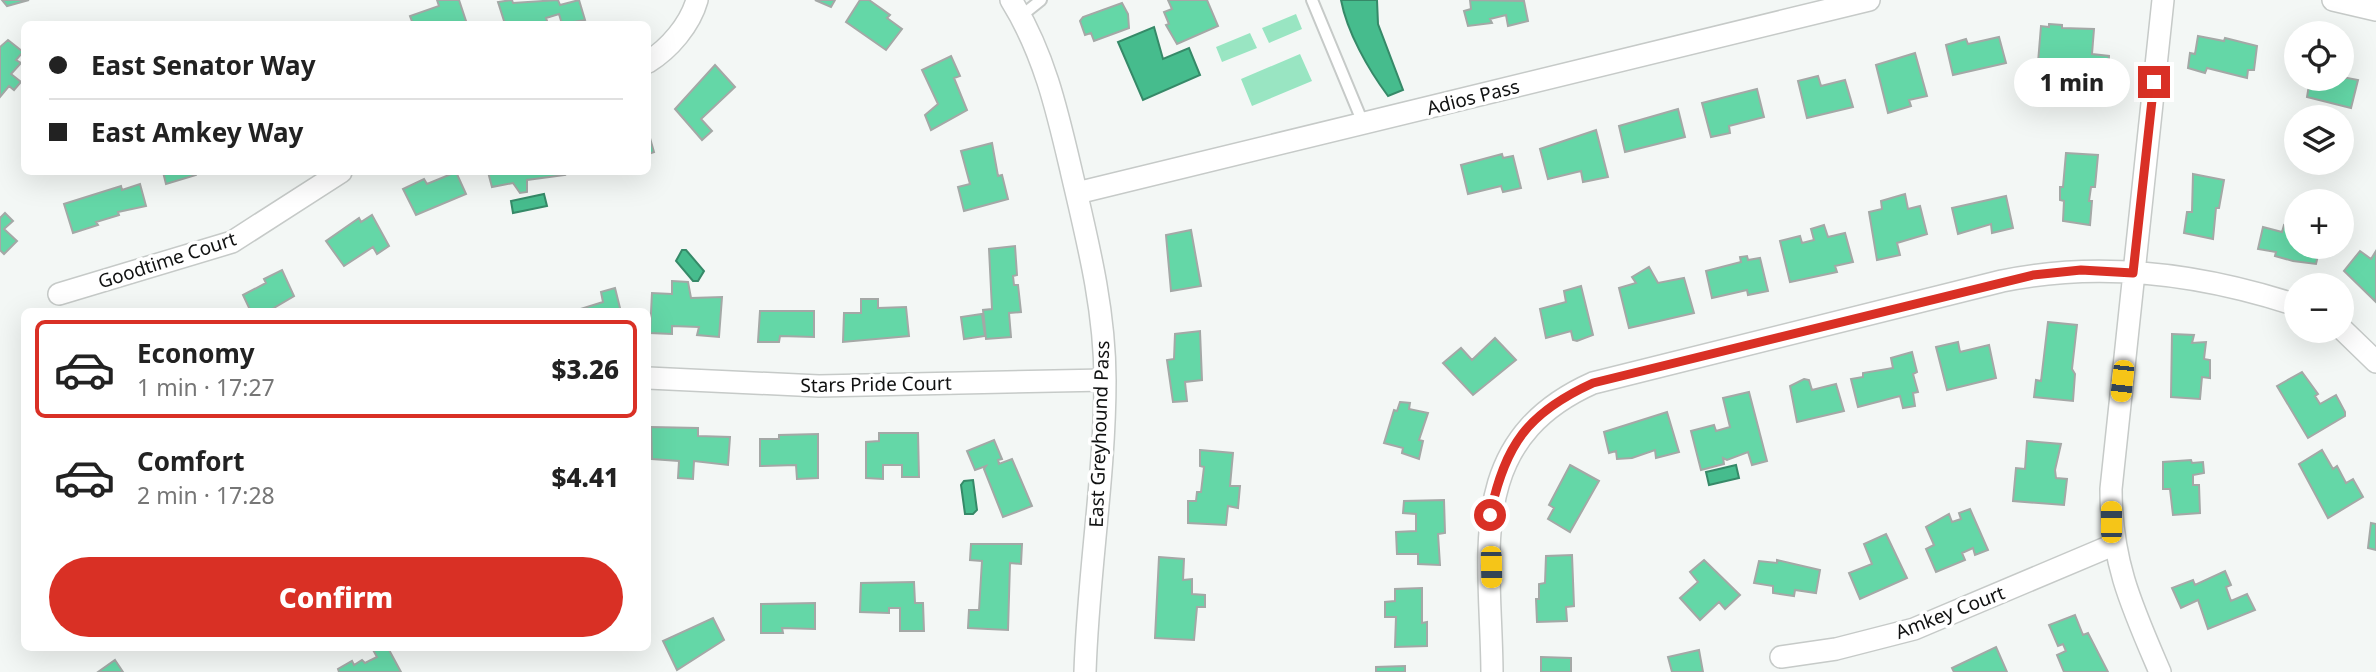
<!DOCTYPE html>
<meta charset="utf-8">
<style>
body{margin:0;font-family:"Noto Sans",sans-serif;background:#f2f2f2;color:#222;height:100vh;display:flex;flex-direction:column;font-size:26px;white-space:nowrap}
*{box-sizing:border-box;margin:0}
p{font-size:23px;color:#767676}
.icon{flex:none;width:38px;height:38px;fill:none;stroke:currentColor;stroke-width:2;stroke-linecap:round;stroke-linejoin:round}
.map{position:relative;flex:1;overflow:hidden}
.details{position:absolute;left:21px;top:308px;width:630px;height:343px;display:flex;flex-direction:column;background:#fff;border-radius:10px;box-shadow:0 7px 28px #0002}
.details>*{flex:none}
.banner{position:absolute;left:21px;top:21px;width:630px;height:154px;border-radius:10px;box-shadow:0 7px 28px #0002;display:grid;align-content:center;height:154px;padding:0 28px;background:#fff}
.fabs{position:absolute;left:2284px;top:21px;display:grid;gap:14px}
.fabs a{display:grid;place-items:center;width:70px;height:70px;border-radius:50%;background:#fff;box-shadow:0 7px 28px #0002;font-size:35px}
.end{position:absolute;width:32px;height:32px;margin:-16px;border:9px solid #d93025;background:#fff;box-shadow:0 0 0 4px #fff}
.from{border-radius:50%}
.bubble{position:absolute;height:49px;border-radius:24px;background:#fff;box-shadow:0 7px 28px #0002;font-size:23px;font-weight:800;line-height:49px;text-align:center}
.car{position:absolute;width:21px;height:42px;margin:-21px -10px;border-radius:9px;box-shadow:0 0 5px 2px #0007;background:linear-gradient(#f5c518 24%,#345 0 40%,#f5c518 0 76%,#345 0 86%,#f5c518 0)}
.banner b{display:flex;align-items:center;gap:24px;height:66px;font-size:26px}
.banner b+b{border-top:2px solid #e0e0e0}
.banner i{width:18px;height:18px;background:#222}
ul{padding:12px 0 0;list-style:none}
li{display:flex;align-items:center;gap:21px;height:98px;margin:0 14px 10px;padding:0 14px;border:4px solid transparent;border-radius:10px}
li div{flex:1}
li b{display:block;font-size:26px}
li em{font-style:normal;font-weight:800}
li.active{border-color:#d93025}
li>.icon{width:63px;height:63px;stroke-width:1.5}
.action{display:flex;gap:14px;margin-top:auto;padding:14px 28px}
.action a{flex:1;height:80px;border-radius:42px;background:#d93025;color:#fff;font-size:28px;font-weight:800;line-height:80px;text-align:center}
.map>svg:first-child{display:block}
.green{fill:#99e5c2}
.water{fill:#46bc8d;stroke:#368968;stroke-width:2}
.building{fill:#64d7a7;stroke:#a4a8a6;stroke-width:2}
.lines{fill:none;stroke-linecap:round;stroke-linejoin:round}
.service-casing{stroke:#c6cac8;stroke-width:14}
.minor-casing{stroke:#c6cac8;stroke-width:24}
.service{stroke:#fff;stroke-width:10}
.minor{stroke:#fff;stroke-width:21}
.route{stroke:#d93025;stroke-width:9}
.labels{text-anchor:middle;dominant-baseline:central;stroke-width:7;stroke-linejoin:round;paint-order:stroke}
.street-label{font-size:19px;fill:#101111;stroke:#fff}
</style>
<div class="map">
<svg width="2376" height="672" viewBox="0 0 2376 672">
<rect width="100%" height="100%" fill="#f3f7f5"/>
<path class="green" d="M1296,14L1302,29L1269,43L1262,28Z
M1250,33L1257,48L1222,62L1216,47Z
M1300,54L1312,81L1252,106L1241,79Z"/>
<path class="water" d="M1341,0H1377L1378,24L1403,90L1388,96C1368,69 1347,32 1341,0Z
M1154,27L1163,59L1189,48L1200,75L1143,100L1118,42Z
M544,194L547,206L513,213L511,201Z
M682,250H686L704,271L698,281H693L676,261Z
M1736,465L1739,478L1709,485L1706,472Z
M973,480L977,510L973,514H965L961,485L964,481Z"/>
<path class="building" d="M2,0H29L7,6Z
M437,0H459L467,24H413L410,16L439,6Z
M512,0L513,3L558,0L560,5L579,0L585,20L562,24L559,14L546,18L548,24H505L498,2Z
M815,0H835L831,7Z
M860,0H869L890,15L887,18L902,29L886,50L846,22Z
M1168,0H1207L1218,26L1177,44L1166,25L1169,24L1164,12L1172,9Z
M1470,0L1524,1L1528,21L1508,26L1506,15L1490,19L1492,23L1468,26L1464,11L1471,9Z
M1122,3L1128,14L1129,28L1094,41L1091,33L1085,35L1080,21L1083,17Z
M2049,24L2062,25V28L2094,29L2092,54L2109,56L2108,77L2079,74L2080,65L2057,63L2054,90L2036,87L2041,26L2049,27Z
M2198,36L2224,41L2225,38L2257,46L2254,70H2248L2247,78L2207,68L2205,73L2188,68L2190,53L2195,54Z
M1999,37L2006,63L1953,75L1946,45L1966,39L1968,44Z
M8,40L23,52L16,60L21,63L11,74L21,82L14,90L9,86L0,97V47Z
M1915,53L1927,96L1909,100L1911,106L1888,113L1876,65Z
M951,56L960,76L954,78L967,110L931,130L925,115L938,104L922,70Z
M715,65L735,87L701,119L712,131L702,140L675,109Z
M2342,72V77L2358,80L2351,108L2307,97L2310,79H2342Z
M1818,76L1821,86L1845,80L1853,107L1807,118L1798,81Z
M1757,89L1764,117L1729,126L1730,133L1711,137L1702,103Z
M1678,109L1685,137L1625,152L1619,126Z
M1596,130L1608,177L1583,182L1581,171L1548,179L1540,149Z
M648,131L654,152L648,154Z
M992,143L998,176L1002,175L1008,199L964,211L958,187L970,184L961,151Z
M2066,153L2098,155L2095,187H2091L2089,201H2092L2090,225L2063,221L2064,201L2060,200V187H2063Z
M1502,154L1503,158L1513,156L1521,188L1503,192L1501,186L1468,194L1461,165Z
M163,172H197L196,175L166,184Z
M456,172L466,194L416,215L403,189L424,179L427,184Z
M488,172H564L565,175L527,180V192L520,193L513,183L492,187Z
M2193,174L2224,180L2219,208H2216L2213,239L2184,233L2187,212H2192Z
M140,184L146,206L118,212L119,215L96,222L98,225L73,233L64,204L121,186L122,190Z
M1905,194L1908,209L1920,206L1927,234L1897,243L1900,255L1877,260L1869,212L1882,209L1881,201Z
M2006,196L2013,228L1992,233L1991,224L1958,234L1952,208Z
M5,213L13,221L4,229L17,241L4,254L0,250V218Z
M372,215L389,246L377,254L373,247L344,266L326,241L359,218L361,222Z
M1824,225L1828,237L1845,233L1853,262L1835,266L1837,272L1790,282L1780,241L1800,236L1802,243L1814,240L1811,229Z
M2284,225L2296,228V247H2320L2316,264L2293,261L2275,256L2276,252L2258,249L2263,227L2282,232Z
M1191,230L1201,286L1171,291L1166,235Z
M1015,246L1017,275L1013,276L1014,285H1018L1021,312L1009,313L1011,337L986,339L983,310L992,309L989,249Z
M2360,251L2371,259L2376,251V302L2344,271Z
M1747,256L1748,260L1760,258L1768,291L1748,295L1747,290L1712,298L1706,271L1741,262L1740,257Z
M1649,267L1658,283L1684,278L1694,313L1629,328L1619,288L1636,283L1632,277Z
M282,270L294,296L267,312H251L243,295L266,283L264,279Z
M672,281L688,282L691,298L722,297L719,337L697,335L699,327L672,326V334L650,333L652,293L672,294Z
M1581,286L1593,335L1577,341L1573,340L1571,331L1546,338L1540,309L1566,302L1564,291Z
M615,288L621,312H571L603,302L601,292Z
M861,299H878V308L906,307L909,336L843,342L844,313H861Z
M760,311H814V337L780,336L779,342H758Z
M982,314L985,336L964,339L961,317Z
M2048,322L2077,325L2072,369L2075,374L2073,401L2034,397L2036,380L2041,381Z
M1200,331L1202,380L1185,382L1187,401L1173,402L1167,360L1174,359L1175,334Z
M2172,334L2194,335L2192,343L2206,342L2204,359L2210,360V378L2202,377L2200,399L2171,397Z
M1495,338L1516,360L1473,395L1443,363L1461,348L1472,360Z
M1958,342L1960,352L1989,345L1996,378L1947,390L1936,347Z
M1912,352L1917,372L1913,374L1918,392L1913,393L1915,406L1903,408L1900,396L1858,407L1851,379L1863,377V373L1893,368L1891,358Z
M2302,372L2318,394L2315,396L2320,404L2336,395L2345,412V416L2308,438L2277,386Z
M1804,379L1809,380L1812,390L1836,384L1844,411L1797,422L1790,386Z
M1749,392L1767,461L1752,465L1748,452L1727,460L1723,458L1724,464L1701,470L1691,431L1714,425L1716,431L1730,427L1723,398Z
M1400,402L1410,403L1409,409L1428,413L1419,440L1423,441L1419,459L1402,453L1403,448L1384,443L1394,410L1397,411Z
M1667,412L1679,452L1656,458L1655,450L1632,458L1617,459L1616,451L1609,453L1604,432Z
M651,427L698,428V436L730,437L728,465L694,461L693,479L678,478L679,461L652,459Z
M879,433H918L919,477H902V465H883V479L866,478V442L879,441Z
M818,434V478L797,479L796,465L760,466V439H779V435Z
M994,440L1002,459L998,460L999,464L1012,459L1032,506L1003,517L984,469L986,466L975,470L967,451Z
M2027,441L2061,444L2055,470L2056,478L2067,479L2064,505L2013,501L2016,468L2025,469Z
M1200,450L1233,453L1230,486H1240L1238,508L1228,506L1226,525L1188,523V501H1196L1197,492H1201L1204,467L1200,466Z
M2322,450L2333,469L2337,466L2346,483L2353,479L2363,497L2328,518L2299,464Z
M2191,460L2192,463L2203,462L2204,473L2193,475V485H2199L2200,513L2173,515L2170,489H2163V462Z
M1570,465L1599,481L1570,532L1548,519L1554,508L1549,505Z
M1444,500L1445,533L1438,534L1440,565L1418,564V554H1397L1396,532L1416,531V514L1403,513L1404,501Z
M1970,509L1988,550L1975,555L1973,548L1962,553L1965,560L1936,572L1926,549L1934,545L1926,527L1949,514L1952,522L1961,519L1959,513Z
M2371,523L2376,524V550L2368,548Z
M1886,534L1907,578L1860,599L1849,573L1872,564L1864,544Z
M971,544H1022L1021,564L1010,563L1008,630L968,628L969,610H979L982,561L970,560Z
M1572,555L1574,606L1566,607L1567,621L1537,622L1536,599H1539V584L1545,583L1546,556Z
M1159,557L1184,559L1183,580L1192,579V594L1205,595V607H1197L1194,640L1155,638Z
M1704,560L1740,595L1725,609L1719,602L1700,620L1680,598L1698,582L1690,572Z
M1777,560L1820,570L1816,593L1795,590L1794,596L1773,593V586L1754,583L1759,561L1777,563Z
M2225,571L2231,585L2226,587L2231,601L2247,594L2255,610L2208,629L2198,600L2181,608L2172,588L2193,580L2195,585Z
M914,582L915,603H923L924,631H900V608H889V613L860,612L861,583Z
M1422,588V623L1427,622V646L1395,647L1396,617H1385V602L1395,601V589Z
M815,603V629L782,628L783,633H761V604Z
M2075,615L2083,635L2088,633L2108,672H2064L2057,655L2066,651L2063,644L2058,646L2049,625Z
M713,618L724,640L677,670L663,641Z
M1996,647L2007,672H1954L1952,668Z
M372,648H388L401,672H339L338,669L352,661L354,665L362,660L365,663L377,657Z
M1699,650L1703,672H1672L1668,657Z
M1541,657L1571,658V672H1541Z
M115,660L123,672H98Z
M1405,666V672H1376V667Z"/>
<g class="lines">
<g class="service-casing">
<path id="service" d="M1312,0L1363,123
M1021,16L1041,0"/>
</g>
<g class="minor-casing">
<path id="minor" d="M1011,0C1044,53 1057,110 1071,170C1087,239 1105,308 1105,380C1105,477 1088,574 1085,672
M2333,0L2376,10
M648,62C669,49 690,25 697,0
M1077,193L1869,0
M59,294L232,242L341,172
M2342,329L2376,362
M648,378L819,386L1105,380
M1781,657L1836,649L1914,629L2113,545
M1492,672C1491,554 1463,441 1593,383L2002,281C2099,261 2201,274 2296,305
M2160,672C2132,607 2111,562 2111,489L2163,0"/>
</g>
<use href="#service" class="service"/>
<use href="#minor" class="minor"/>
</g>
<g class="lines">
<path class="route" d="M1490,515C1505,445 1527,413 1593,383L2033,275L2081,270L2133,273L2154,82"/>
</g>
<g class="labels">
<g class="street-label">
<text transform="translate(1473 97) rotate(-14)">Adios Pass</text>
<text transform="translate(167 260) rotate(-18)">Goodtime Court</text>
<text transform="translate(876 384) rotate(-1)">Stars Pride Court</text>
<text transform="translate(1099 434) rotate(-88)">East Greyhound Pass</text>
<text transform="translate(1950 612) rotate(-21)">Amkey Court</text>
</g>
</g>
</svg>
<div class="fabs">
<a><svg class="icon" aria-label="locate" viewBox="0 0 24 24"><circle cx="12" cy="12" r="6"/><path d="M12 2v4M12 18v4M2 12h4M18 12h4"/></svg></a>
<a><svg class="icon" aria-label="layers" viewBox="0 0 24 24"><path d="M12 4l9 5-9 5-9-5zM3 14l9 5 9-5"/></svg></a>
<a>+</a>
<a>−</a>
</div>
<i class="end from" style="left:1490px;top:515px"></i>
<i class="end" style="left:2154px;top:82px"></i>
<div class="bubble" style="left:2014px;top:58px;width:116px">1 min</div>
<i class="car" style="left:2122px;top:381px;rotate:186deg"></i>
<i class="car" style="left:2111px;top:522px;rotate:0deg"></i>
<i class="car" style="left:1491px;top:567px;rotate:179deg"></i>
<div class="banner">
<b><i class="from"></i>East Senator Way</b>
<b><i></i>East Amkey Way</b>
</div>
<section class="details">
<ul>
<li class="active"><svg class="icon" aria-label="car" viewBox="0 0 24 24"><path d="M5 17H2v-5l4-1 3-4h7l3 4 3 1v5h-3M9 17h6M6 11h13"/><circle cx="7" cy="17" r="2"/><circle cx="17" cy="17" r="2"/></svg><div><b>Economy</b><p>1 min · 17:27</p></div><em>$3.26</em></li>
<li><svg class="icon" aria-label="car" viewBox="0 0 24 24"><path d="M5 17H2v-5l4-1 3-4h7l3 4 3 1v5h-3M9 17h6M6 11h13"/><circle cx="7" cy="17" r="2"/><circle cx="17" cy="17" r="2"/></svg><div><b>Comfort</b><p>2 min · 17:28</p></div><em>$4.41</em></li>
</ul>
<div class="action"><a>Confirm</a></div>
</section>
</div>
